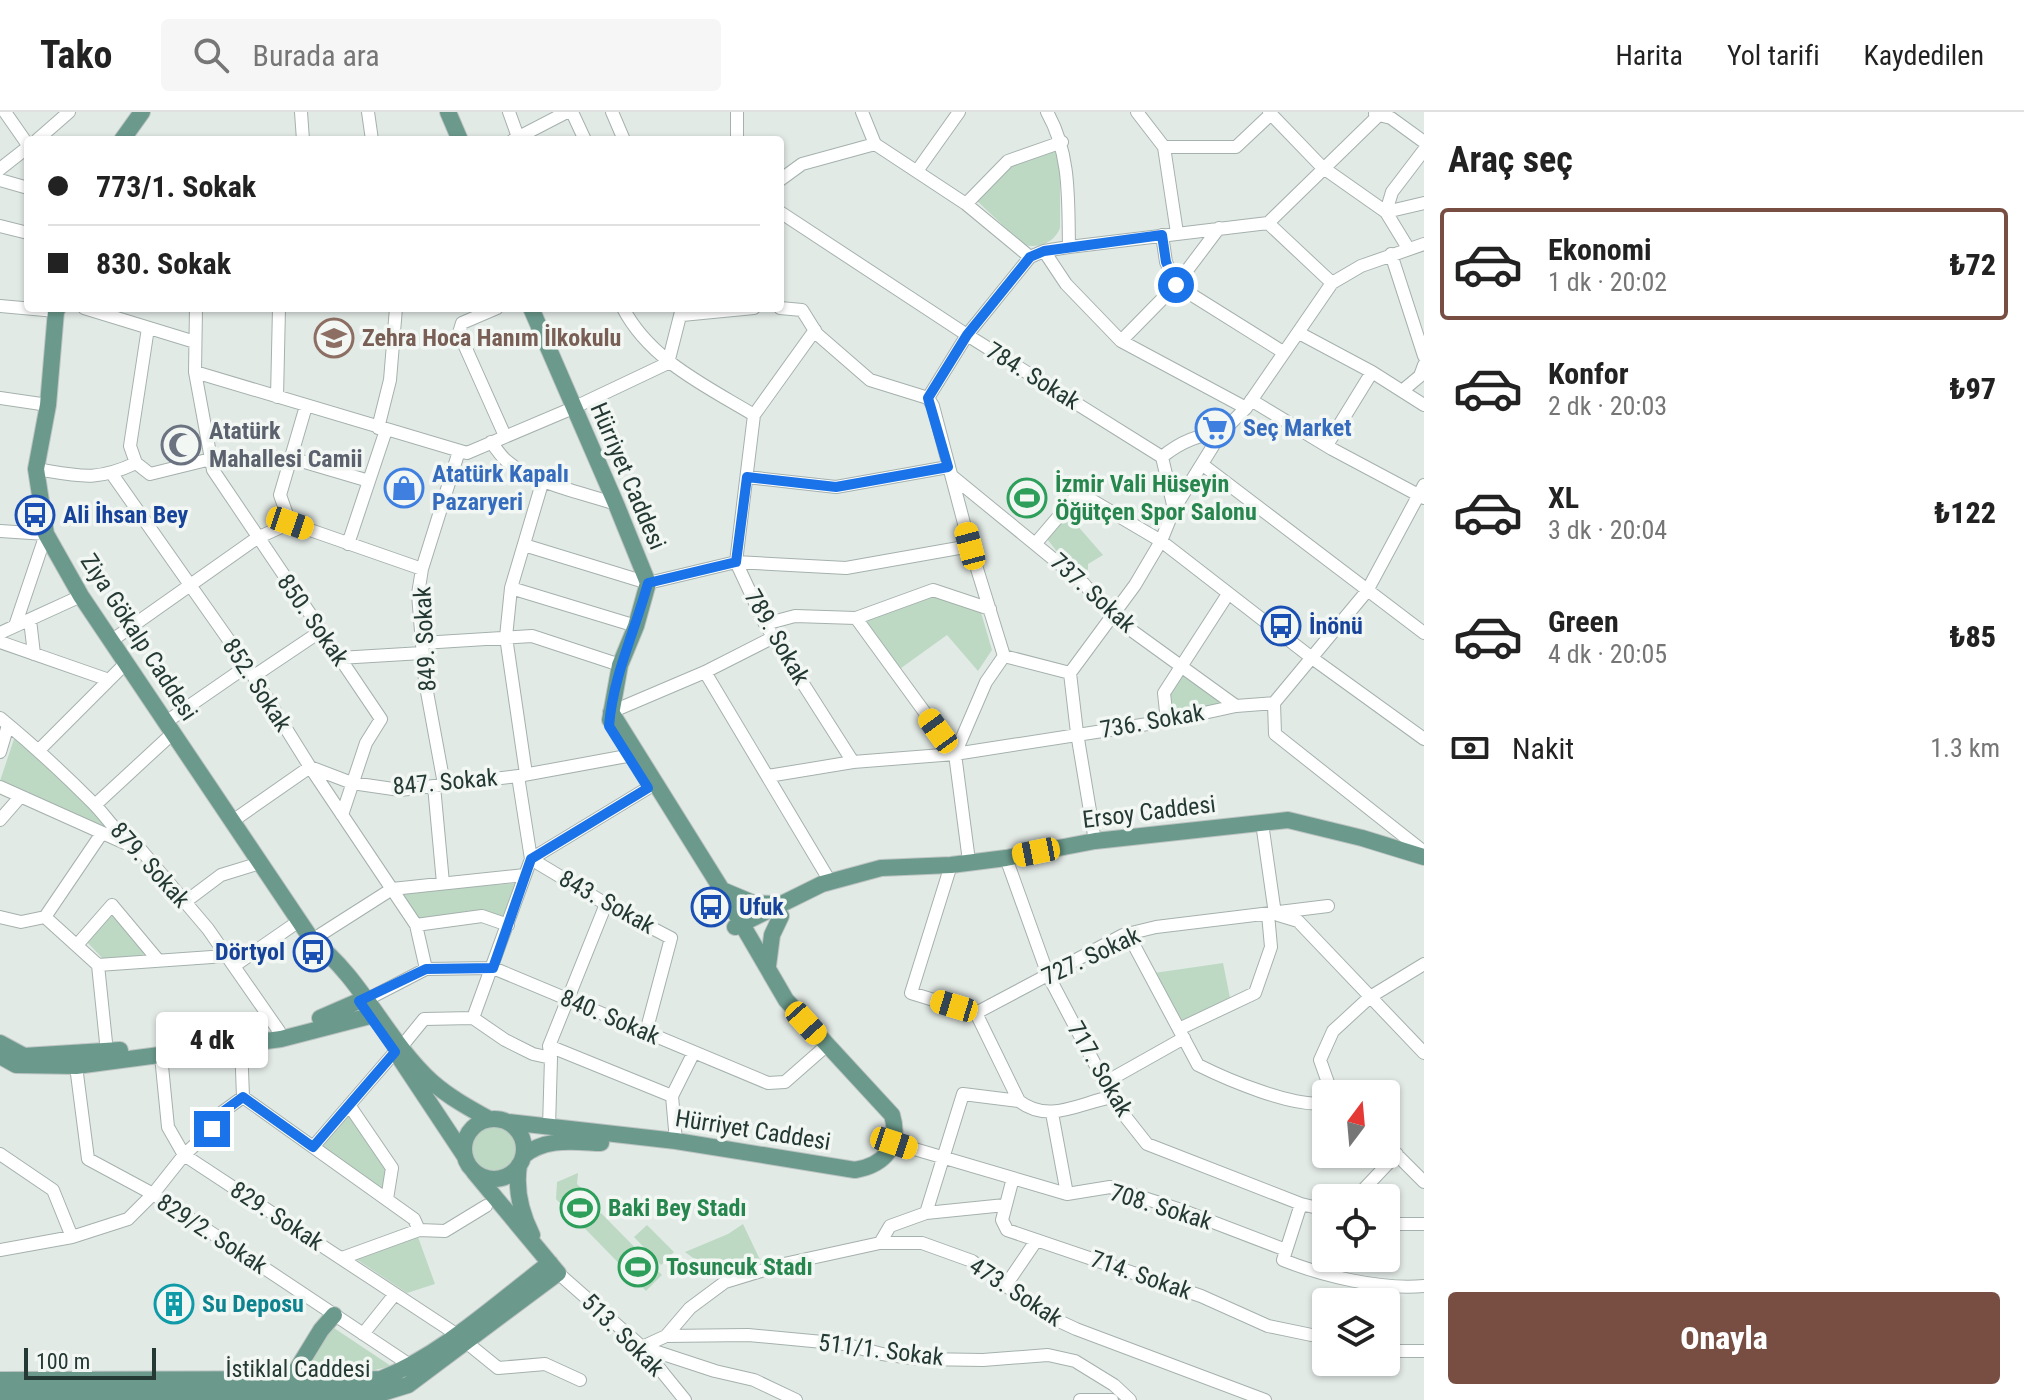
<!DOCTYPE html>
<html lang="tr">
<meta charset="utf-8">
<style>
body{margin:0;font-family:"Roboto Condensed",sans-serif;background:#f6f6f6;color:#222;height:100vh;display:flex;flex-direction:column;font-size:30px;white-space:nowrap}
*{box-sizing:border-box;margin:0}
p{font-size:26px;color:#767676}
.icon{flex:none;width:44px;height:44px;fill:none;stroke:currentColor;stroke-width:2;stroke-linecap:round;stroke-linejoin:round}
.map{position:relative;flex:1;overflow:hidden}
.panel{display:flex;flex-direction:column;background:#fff;width:600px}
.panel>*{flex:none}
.guide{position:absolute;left:24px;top:24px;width:760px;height:176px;border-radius:8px;box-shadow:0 2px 6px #0004;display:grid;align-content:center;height:176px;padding:0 24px;background:#fff}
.needle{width:52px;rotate:16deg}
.controls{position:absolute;left:1312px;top:968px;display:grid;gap:16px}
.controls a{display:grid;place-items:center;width:88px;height:88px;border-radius:8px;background:#fff;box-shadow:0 2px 6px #0004;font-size:40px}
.scale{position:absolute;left:24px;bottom:20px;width:132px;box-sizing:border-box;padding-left:8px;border:4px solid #243933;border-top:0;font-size:22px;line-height:28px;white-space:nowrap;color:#243933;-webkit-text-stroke:6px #f2f7f4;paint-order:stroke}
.end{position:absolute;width:36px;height:36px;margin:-18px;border:10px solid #1a73e8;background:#fff;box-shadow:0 0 0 4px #fff}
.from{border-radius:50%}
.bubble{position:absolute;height:56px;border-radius:8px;background:#fff;box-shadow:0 2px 6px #0004;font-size:26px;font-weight:800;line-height:56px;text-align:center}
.car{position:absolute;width:24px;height:48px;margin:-24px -12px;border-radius:10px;box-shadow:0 0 6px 2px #0007;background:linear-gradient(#f5c518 24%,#345 0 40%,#f5c518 0 76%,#345 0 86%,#f5c518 0)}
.guide b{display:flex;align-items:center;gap:28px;height:76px;font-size:30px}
.guide b+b{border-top:2px solid #e0e0e0}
.guide i{width:20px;height:20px;background:#222}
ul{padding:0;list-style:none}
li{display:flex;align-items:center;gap:24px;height:112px;margin:0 16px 12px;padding:0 8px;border:4px solid transparent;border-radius:8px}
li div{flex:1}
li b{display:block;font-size:30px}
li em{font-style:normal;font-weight:800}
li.selected{border-color:#784d42}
li>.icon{width:72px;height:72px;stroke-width:1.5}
h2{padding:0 24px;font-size:36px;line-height:96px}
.pay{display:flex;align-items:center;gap:20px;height:88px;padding:0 24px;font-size:30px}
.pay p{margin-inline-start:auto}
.action{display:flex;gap:16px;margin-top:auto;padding:16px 24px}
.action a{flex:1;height:92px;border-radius:8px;background:#784d42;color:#fff;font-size:32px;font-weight:800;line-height:92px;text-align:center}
header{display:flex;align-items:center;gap:48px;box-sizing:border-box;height:112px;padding:0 40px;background:#fff;border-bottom:2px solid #e0e0e0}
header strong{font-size:38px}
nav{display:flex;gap:44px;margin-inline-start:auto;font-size:28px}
.search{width:560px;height:72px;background:#f6f6f6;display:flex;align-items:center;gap:20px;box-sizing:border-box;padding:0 28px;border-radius:8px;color:#767676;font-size:30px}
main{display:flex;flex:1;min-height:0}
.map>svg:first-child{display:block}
.green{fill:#bdd9c4}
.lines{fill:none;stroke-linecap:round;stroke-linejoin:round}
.minor-casing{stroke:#a5b1ad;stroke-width:14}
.major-casing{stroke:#bdc4c2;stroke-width:18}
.minor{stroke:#fff;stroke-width:12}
.major{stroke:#6b9a8d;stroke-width:16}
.route{stroke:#1a73e8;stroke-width:10}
.labels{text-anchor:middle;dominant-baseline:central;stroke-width:7;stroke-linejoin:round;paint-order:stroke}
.education-label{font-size:24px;font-weight:bold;fill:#785e54;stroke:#f2f7f4;text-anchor:start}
.street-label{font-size:24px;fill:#243933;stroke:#f2f7f4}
.shop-label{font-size:24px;font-weight:bold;fill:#366cbe;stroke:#f2f7f4;text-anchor:start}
.worship-label{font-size:24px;font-weight:bold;fill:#5b616d;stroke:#f2f7f4;text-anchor:start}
.leisure-label{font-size:24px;font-weight:bold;fill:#27864d;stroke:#f2f7f4;text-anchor:start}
.transit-label{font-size:24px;font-weight:bold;fill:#164399;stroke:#f2f7f4;text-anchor:start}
.culture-label{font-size:24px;font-weight:bold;fill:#0d838f;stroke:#f2f7f4;text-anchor:start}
</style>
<header>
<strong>Tako</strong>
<div class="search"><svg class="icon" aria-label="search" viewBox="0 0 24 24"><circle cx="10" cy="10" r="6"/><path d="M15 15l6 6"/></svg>Burada ara</div>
<nav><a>Harita</a><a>Yol tarifi</a><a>Kaydedilen</a></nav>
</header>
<main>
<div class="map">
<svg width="1424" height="1288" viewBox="0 0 1424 1288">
<rect width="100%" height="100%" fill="#e2eae6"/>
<path class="green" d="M1056,37L1060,41V116C1055,130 1039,137 1024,133L976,88L1009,52Z
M1077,386L1069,404L1103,443L1088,452V458L1065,450L1044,423Z
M930,482L980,497L992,538L978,559L947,523L897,559L859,507Z
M1182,557L1229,592L1169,606L1167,582Z
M15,624L37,639L118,725L102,721L0,669Z
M520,771L506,809L416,808L399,780Z
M114,800L148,844L105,849L87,830Z
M1223,851L1230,886L1180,911L1154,861Z
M349,993L386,1044L387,1087L313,1035Z
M463 1036a30 30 0 1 1 60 0a30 30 0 1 1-60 0Z
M578,1061L577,1072L593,1088L598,1103L601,1101L662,1163L646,1179L556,1087L557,1070Z
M743,1112L762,1152C718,1167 722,1167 685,1140L728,1122Z
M647,1113L674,1140L661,1153L634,1125Z
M418,1125L435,1172L407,1181L356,1147Z
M331,1214L391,1254L371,1259H299Z"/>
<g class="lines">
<g class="minor-casing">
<path id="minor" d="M5,0L28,33
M301,0L303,28
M368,0L372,28
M509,0L518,25
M572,0L585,28
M612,0L624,28
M737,0V28
M862,0L875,32L966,92L1030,145
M1047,0C1071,42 1068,89 1069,135
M1137,0L1164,35L1177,121
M1269,0L1322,55L1386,100L1408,136
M1375,2L1391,6L1424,30
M37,28L69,0
M513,28L567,0
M1164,35H1236L1271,2
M0,57L28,35
M917,59L959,0
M0,68L28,76
M780,68L802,52L875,32
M966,92L1008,49L1062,30
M780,100L967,223L1162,345L1174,397
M1386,100L1392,80L1424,38
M1386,100L1424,91
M1268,111L1332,171
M0,114L28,121
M1162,123L1166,150L1176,173L1283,240
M1044,139L1066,172L1121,229L1246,296
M1391,142L1424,244
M0,194L56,199
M84,196L195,230
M196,196L195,260L211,347
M497,196L462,211L459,221L505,324
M623,196C650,248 706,274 754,303
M780,196L802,198L817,222L870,268L928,286L933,294L970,434L1004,544L1070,561
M682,203L754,196
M815,218L754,303L736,450L765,512L853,650
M1299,221L1372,260L1424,293
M1121,229L1176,173L1219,116
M195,260L467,341L573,296L668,251L682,196
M1402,279L1420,264L1424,253
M277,285L279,196
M0,286L48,293
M928,286L967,223L1030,145L1044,139L1069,135L1268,111L1382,0
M1251,288L1332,337L1424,386
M378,316L390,268L396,196
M491,330C496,336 501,345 508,350C530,370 587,382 616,392
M1327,333L1372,260
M1162,345C1180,330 1198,322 1221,321
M291,346L369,369
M136,351L130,334L148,216
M1203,353L1424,521
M36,357C79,364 96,370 136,351L150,362L211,347L213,358L381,607L366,631L342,703
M112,362L247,554L310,655L416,813L426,857
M747,365L836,375L948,355
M953,365L1084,472L1113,505L1236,594
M290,411L280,383L306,294
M0,419L46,422L15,514
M1036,431L1077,383L1088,386L1161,429L1312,546L1424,627
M348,432L386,318
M524,433L648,471L736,450L846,456L970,434
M511,476L636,514
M856,506L933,478L990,497
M30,508L34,542
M765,512L795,504L856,506L955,642L969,749
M0,521L81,484
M111,529L257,426L290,411L422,457
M0,530L109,568
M422,531L532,524L620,553
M339,546L422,541
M705,560L831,771
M254,564L321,519
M1274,591L1275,622L1424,740
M611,600L705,560L774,525
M0,606C33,633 63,661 93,691C109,707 121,729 141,738L208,817L279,919
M1167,609L1164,581L1228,482
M166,610L247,554
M39,638L126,551
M0,640L8,613
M955,642L986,570L1004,544
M526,662L506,525L511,476L543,368
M518,664L531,747L606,792L671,826L646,920
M768,664L853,650L955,642L1167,609L1236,594L1274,591L1367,479L1424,373
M444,672L425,569L418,482L422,457L459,339
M434,674L443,771
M0,675L125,731
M95,693L173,621
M0,708L20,685
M234,708L310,655L352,671L400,678L518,664L627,644
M1262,711L1275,802
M1095,729L1077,621L1070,561L1135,473L1161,429L1174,397L1221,321L1246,296L1332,171L1361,154L1424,132
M1006,746L1048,863L1117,994L1147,1032L1301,1092L1326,1098
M951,753L911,881L976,901L1123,823L1156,815L1328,794
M185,790L221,763L260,751
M1278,803L1298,809L1424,941
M0,805L21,810L45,805L98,853
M45,805L102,721
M416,813L482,804L508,813
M1128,822L1198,953C1228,968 1294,996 1326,991
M312,828L392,777L525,763
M77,833L112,793L158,848
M98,853L226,844
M98,853L107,940
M234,854L299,809
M359,889L366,888L426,857L493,856L768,971L785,970L826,934
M976,901L1019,989C1049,1012 1079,991 1112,985
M473,906L531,747L648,676
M1179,917L1255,881L1271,835L1268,802
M241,931L243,985L414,1107L419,1118L342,1146
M402,934L424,907L473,906L505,928L533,942L551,946
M549,934L672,984
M161,944L168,1015L184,1043L456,1222L498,1256L545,1252L580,1268
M76,954L88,1047L153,1082L410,1253
M1104,971L1184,926
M1332,982L1320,948L1333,919L1370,885L1424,852
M349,993L392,1056L387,1087
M1052,1001L1067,1082
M549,1015L551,946L549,934L606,792
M676,1029L672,984L694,940
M894,1031L1067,1082L1110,1075L1184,1099L1286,1138
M1386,1032L1424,1070
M313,1035L395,940
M0,1042L53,1078L72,1125
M1013,1066L1002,1108L1007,1118L1201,1184L1268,1214L1326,1226
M1361,1086L1363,1078L1397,1042
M1301,1092L1283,1148C1323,1164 1381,1178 1424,1174
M926,1101L963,982L1019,989
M1386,1112H1424
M419,1118L445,1119L486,1094
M880,1131L890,1114L926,1101L1005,1093
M0,1138L72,1125L128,1107L153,1082L184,1043L212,1017L217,1004L243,985
M558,1161L642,1235L685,1288
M1006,1173L1036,1129
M363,1222L395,1182
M666,1224L748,1223L844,1232L882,1242L919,1247L983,1248L1048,1243L1075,1249L1114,1273L1130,1288
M642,1235L666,1224L690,1196L725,1170L784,1152L880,1131H922L972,1149L1046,1203L1076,1217L1265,1288
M642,1235L715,1259L754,1268L796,1288
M1386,1239H1424
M1080,1288H1112"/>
</g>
<g class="major-casing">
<path id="major" d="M448,0L460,28
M122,28L142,0
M58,196L56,199L48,293L36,357L46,422L81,484L312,828C362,866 386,928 432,970C449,985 469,996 489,1007
M531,196L616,392L648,471L636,514L620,553L610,608
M722,778L753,791L776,792
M735,815L822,772L881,756L951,753L1006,746L1095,729L1288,708L1362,726L1424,745
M768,854L772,823L781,804
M320,906L359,889
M0,931L24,944L120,938
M0,944L16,953L76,954L281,927L370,904
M399,945L464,1043
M464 1037a30 30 0 1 1 60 0a30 30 0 1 1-60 0Z
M508,1010L676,1029L855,1058C885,1053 901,1033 892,1003L786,888L722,778L611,600
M523,1044C546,1025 574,1030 601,1031
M519,1053C515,1078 521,1101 532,1123
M291,1267L321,1218L334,1203
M0,1268L381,1267C443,1242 497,1191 550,1151
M0,1282H379L408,1273L558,1161L474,1060"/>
</g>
<use href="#minor" class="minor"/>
<use href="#major" class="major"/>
</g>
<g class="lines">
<path class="route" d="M212,1017L217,1004L243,985L313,1035L395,940L359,889L426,857L493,856L531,747L648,676L609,614C613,564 635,519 648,471L736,450L747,365L836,375L948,355L928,286L967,223L1030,145L1044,139L1162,123L1166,150L1176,173"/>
</g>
<defs>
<g id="school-ring" transform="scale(2)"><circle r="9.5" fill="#f2f7f4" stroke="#8d6e63" stroke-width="1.5"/><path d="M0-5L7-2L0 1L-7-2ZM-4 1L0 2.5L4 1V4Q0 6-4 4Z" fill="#8d6e63"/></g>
<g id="supermarket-ring" transform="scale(2)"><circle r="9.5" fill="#f2f7f4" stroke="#3f7fe0" stroke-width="1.5"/><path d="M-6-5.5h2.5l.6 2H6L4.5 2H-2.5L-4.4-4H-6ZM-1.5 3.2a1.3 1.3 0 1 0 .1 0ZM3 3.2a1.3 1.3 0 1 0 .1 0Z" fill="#3f7fe0"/></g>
<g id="mosque-ring" transform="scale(2)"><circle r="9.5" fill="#f2f7f4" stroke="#6b7280" stroke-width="1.5"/><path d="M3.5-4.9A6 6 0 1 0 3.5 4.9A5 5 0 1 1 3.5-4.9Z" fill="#6b7280"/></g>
<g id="shop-ring" transform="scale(2)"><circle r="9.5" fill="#f2f7f4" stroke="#3f7fe0" stroke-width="1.5"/><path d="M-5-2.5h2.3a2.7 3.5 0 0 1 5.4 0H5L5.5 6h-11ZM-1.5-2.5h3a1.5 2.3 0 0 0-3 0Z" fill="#3f7fe0"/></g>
<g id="stadium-ring" transform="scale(2)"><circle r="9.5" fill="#f2f7f4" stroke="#2e9e5b" stroke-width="1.5"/><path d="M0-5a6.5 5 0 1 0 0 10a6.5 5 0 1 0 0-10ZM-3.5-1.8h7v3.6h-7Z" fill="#2e9e5b"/></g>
<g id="bus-ring" transform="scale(2)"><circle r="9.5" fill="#f2f7f4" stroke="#1a4fb4" stroke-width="1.5"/><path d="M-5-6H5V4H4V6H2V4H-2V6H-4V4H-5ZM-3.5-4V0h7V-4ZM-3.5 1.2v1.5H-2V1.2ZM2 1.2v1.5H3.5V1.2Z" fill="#1a4fb4"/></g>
<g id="building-ring" transform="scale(2)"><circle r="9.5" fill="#f2f7f4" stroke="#0f9aa8" stroke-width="1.5"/><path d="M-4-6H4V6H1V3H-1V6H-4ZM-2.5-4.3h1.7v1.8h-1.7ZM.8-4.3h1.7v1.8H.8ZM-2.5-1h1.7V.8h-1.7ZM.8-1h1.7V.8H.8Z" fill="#0f9aa8"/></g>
</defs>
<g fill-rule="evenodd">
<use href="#school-ring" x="334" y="226"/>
<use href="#supermarket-ring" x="1215" y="316"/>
<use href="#mosque-ring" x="181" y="333"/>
<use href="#shop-ring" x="404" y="376"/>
<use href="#stadium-ring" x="1027" y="386"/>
<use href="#bus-ring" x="35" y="403"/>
<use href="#bus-ring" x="1281" y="514"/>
<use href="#bus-ring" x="711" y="795"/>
<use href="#bus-ring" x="313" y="840"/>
<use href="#stadium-ring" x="580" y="1096"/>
<use href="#stadium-ring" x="638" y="1155"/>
<use href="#building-ring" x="174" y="1192"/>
</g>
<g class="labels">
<g class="education-label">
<text x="362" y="226">Zehra Hoca Hanım İlkokulu</text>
</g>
<g class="street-label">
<text transform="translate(1033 264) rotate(32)">784. Sokak</text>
<text transform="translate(628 364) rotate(67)">Hürriyet Caddesi</text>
<text transform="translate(1093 481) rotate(42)">737. Sokak</text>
<text transform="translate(313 508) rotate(55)">850. Sokak</text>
<text transform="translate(139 525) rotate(57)">Ziya Gökalp Caddesi</text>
<text transform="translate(777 525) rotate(60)">789. Sokak</text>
<text transform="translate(425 527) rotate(-93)">849. Sokak</text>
<text transform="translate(257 573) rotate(57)">852. Sokak</text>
<text transform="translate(1152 609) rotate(-10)">736. Sokak</text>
<text transform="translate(445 670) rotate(-5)">847. Sokak</text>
<text transform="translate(1149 700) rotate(-7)">Ersoy Caddesi</text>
<text transform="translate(150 753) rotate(48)">879. Sokak</text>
<text transform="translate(607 790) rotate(29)">843. Sokak</text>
<text transform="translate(1091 844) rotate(-25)">727. Sokak</text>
<text transform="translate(610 905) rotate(23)">840. Sokak</text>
<text transform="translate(1100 957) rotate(60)">717. Sokak</text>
<text transform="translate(753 1018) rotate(9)">Hürriyet Caddesi</text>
<text transform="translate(1161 1095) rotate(17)">708. Sokak</text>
<text transform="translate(277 1104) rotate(33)">829. Sokak</text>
<text transform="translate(212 1122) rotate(33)">829/2. Sokak</text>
<text transform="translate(1141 1163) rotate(19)">714. Sokak</text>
<text transform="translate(1016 1180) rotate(33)">473. Sokak</text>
<text transform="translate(623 1223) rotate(45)">513. Sokak</text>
<text transform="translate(881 1238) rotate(7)">511/1. Sokak</text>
<text x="298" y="1257">İstiklal Caddesi</text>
</g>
<g class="shop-label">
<text x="1243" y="316">Seç Market</text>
<text x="432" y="362">Atatürk Kapalı<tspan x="432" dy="28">Pazaryeri</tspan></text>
</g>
<g class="worship-label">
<text x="209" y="319">Atatürk<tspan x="209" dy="28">Mahallesi Camii</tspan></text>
</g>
<g class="leisure-label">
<text x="1055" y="372">İzmir Vali Hüseyin<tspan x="1055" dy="28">Öğütçen Spor Salonu</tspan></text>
<text x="608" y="1096">Baki Bey Stadı</text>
<text x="666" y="1155">Tosuncuk Stadı</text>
</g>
<g class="transit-label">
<text x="63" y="403">Ali İhsan Bey</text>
<text x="1309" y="514">İnönü</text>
<text x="739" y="795">Ufuk</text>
<text x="285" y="840" text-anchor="end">Dörtyol</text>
</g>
<g class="culture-label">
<text x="202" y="1192">Su Deposu</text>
</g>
</g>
</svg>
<div class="controls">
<a><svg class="needle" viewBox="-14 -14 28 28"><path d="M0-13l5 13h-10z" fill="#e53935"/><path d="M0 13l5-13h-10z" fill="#767676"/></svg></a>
<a><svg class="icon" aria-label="locate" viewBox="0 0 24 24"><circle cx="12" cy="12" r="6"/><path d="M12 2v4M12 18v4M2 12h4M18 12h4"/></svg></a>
<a><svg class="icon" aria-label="layers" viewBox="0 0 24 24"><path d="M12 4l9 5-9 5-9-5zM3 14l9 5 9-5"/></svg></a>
</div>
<div class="scale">100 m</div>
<i class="end from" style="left:1176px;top:173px"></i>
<i class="end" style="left:212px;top:1017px"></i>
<div class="bubble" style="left:156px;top:900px;width:112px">4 dk</div>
<i class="car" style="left:290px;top:411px;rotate:109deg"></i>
<i class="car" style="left:970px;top:434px;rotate:345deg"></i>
<i class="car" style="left:938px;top:619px;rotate:324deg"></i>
<i class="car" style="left:1036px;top:740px;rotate:259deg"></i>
<i class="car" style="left:954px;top:894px;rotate:287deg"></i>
<i class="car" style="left:806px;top:911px;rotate:138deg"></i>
<i class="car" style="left:894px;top:1031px;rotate:108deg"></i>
<div class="guide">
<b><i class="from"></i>773/1. Sokak</b>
<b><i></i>830. Sokak</b>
</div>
</div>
<section class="panel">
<h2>Araç seç</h2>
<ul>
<li class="selected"><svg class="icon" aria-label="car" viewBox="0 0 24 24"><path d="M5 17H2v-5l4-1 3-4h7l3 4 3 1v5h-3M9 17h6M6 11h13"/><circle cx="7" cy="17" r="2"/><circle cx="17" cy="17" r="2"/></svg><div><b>Ekonomi</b><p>1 dk · 20:02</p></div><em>₺72</em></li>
<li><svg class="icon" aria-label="car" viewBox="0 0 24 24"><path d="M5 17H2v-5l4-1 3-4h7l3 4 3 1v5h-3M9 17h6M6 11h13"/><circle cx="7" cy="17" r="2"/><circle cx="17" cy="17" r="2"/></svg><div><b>Konfor</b><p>2 dk · 20:03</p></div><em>₺97</em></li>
<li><svg class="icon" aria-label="car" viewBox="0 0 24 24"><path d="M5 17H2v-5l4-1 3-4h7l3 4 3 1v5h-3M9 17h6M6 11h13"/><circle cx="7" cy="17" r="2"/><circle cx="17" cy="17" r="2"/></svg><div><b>XL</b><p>3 dk · 20:04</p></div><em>₺122</em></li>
<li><svg class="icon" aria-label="car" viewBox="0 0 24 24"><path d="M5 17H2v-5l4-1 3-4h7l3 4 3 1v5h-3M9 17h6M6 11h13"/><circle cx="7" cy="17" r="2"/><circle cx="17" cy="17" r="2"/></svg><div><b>Green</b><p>4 dk · 20:05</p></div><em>₺85</em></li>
</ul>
<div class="pay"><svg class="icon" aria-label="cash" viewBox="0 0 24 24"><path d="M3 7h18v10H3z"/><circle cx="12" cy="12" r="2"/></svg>Nakit<p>1.3 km</p></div>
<div class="action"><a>Onayla</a></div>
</section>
</main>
